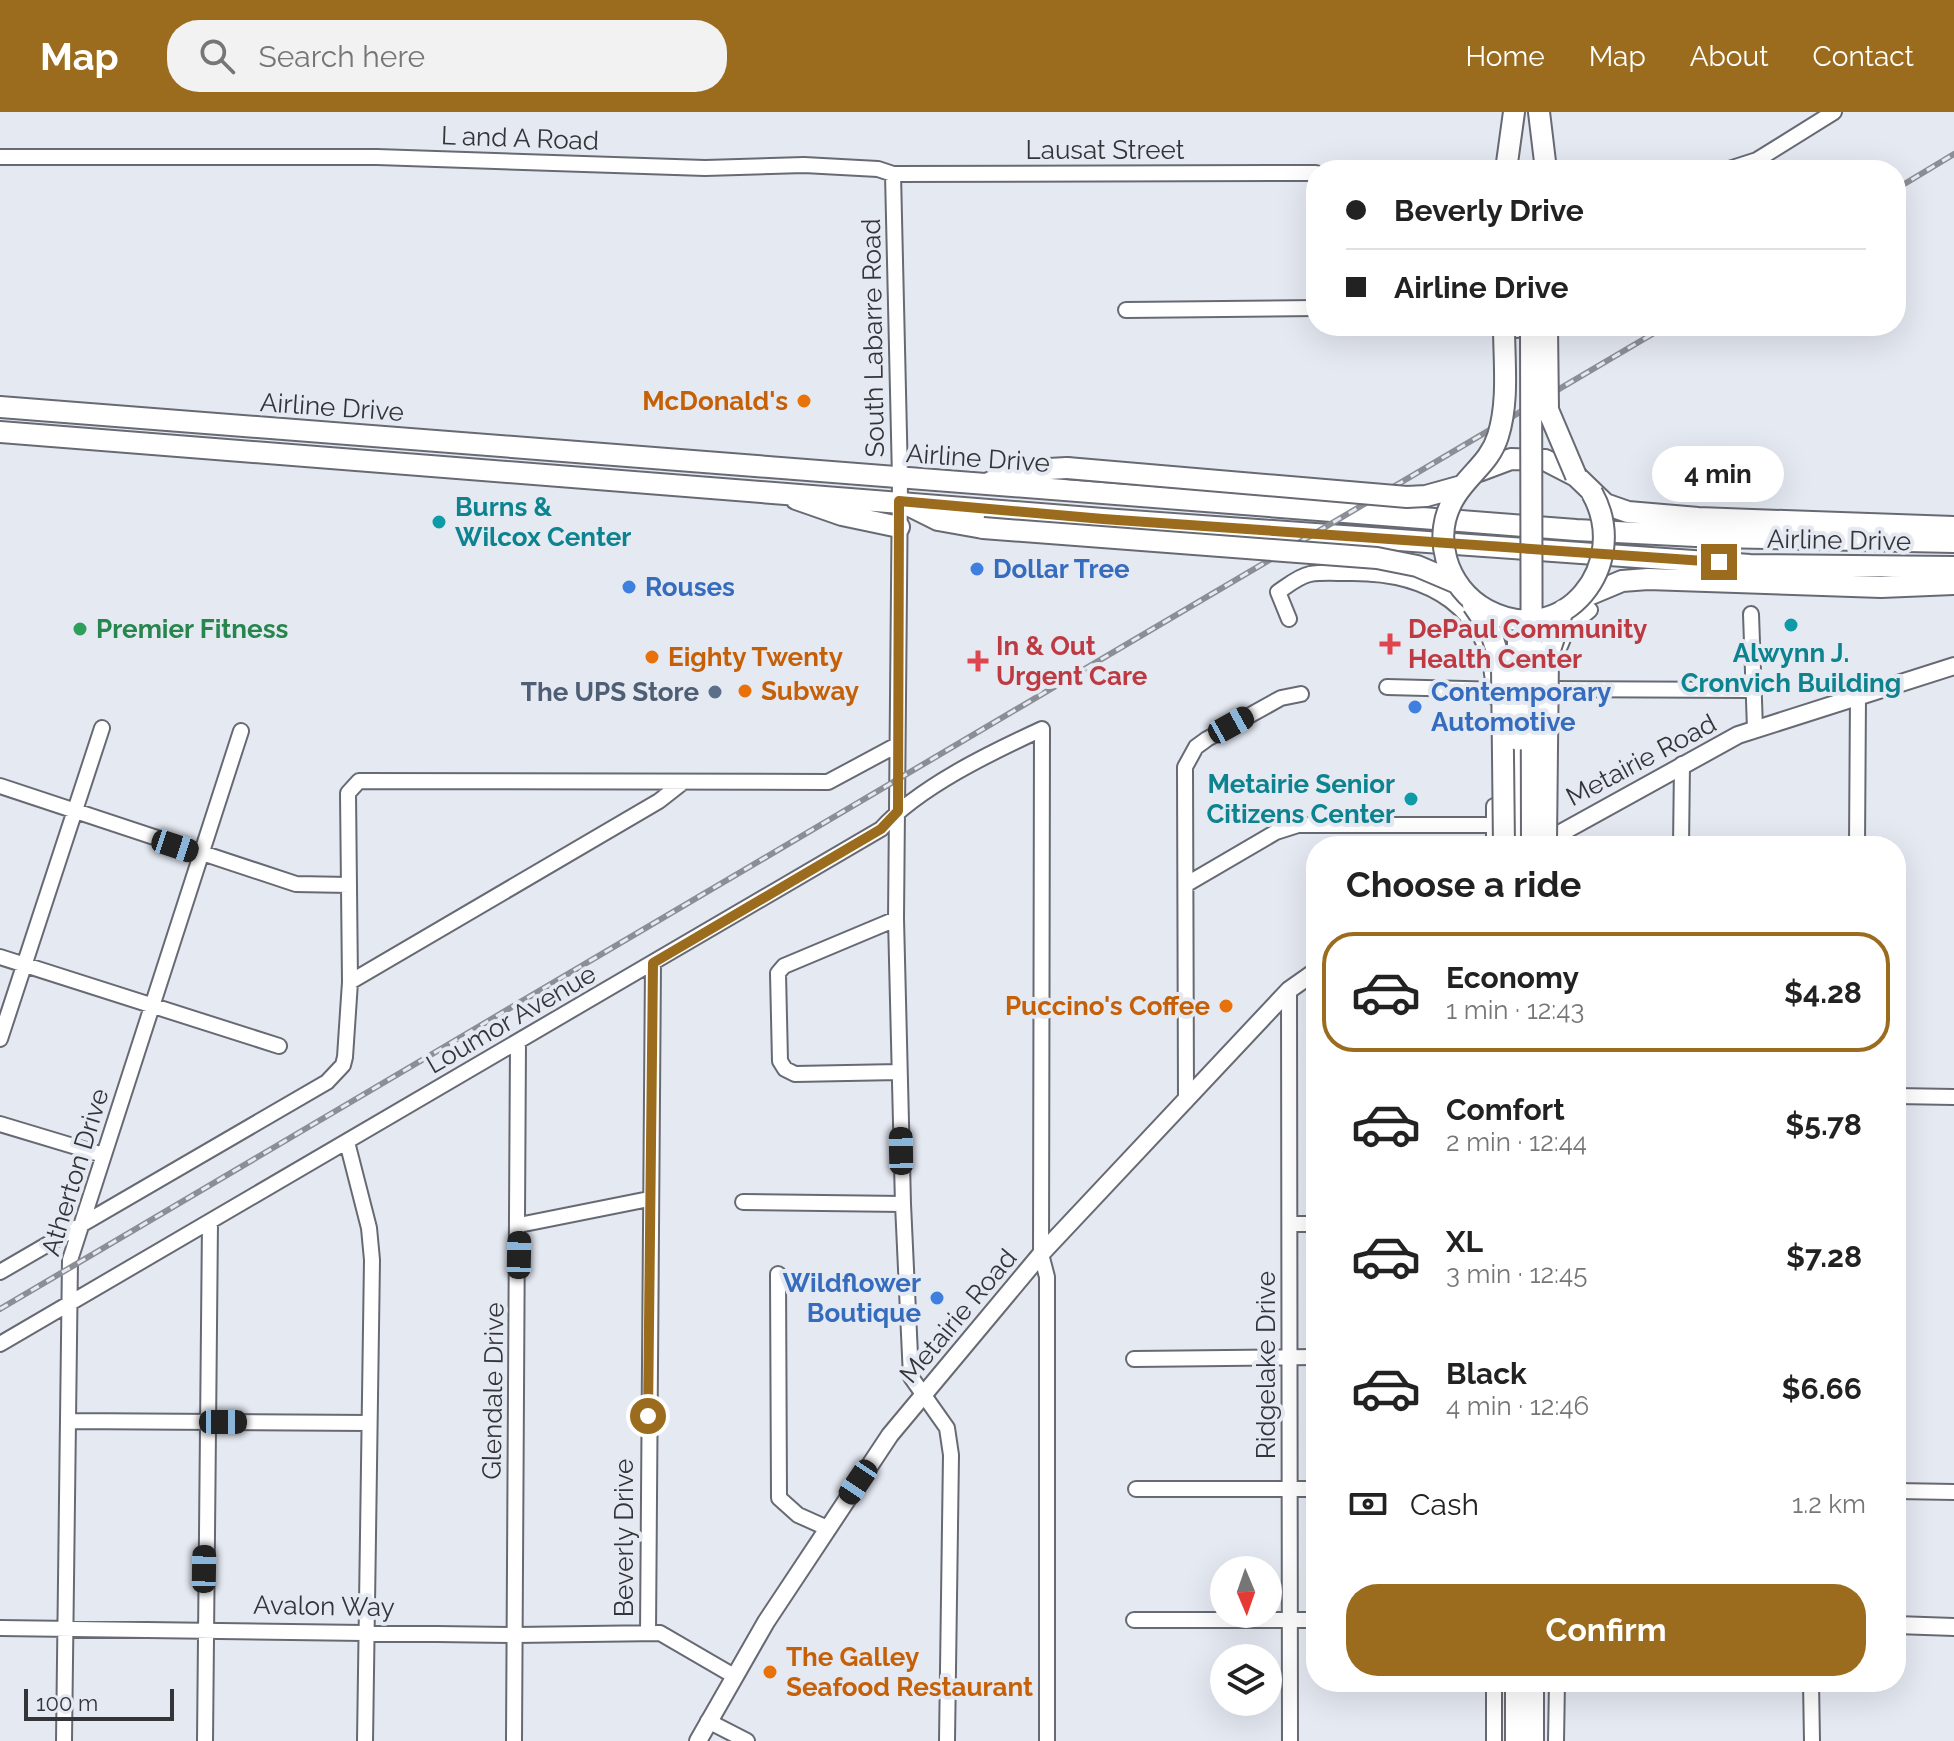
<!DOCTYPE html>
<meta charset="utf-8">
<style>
body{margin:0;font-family:Raleway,sans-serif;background:#f2f2f2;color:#222;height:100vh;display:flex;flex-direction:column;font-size:30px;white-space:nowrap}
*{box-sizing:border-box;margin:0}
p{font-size:26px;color:#767676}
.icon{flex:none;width:44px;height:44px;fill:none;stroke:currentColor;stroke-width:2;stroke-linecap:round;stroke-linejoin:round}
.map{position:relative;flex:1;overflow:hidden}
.side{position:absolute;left:1306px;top:724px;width:600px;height:856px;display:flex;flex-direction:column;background:#fff;border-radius:32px;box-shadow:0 8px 32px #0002}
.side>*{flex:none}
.top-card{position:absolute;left:1306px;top:48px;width:600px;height:176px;border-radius:32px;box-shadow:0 8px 32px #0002;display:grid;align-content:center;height:176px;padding:0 40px;background:#fff}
.needle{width:52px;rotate:178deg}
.tools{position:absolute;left:1210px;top:1444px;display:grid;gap:16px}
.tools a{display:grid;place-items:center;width:72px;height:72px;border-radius:50%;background:#fff;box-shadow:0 8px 32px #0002;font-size:40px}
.scale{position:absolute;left:24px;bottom:20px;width:150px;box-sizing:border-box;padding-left:8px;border:4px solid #343539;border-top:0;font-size:22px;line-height:28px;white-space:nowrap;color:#343539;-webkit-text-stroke:6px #e5e9f2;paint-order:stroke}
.end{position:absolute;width:36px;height:36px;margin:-18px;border:10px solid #9b6c1d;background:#fff;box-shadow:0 0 0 4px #fff}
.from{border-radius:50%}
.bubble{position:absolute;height:56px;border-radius:28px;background:#fff;box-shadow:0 8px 32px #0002;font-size:26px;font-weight:700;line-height:56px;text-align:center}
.car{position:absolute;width:24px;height:48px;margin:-24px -12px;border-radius:10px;box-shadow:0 0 6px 2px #0007;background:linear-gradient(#222 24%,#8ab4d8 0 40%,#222 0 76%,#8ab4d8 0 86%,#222 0)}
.top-card b{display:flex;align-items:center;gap:28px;height:76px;font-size:30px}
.top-card b+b{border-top:2px solid #e0e0e0}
.top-card i{width:20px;height:20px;background:#222}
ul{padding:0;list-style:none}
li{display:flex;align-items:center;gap:24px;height:120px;margin:0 16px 12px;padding:0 24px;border:4px solid transparent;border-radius:32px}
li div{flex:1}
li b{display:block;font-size:30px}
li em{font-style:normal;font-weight:700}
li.current{border-color:#9b6c1d}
li>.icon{width:72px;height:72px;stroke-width:1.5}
h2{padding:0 40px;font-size:36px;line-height:96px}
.pay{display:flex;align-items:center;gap:20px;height:88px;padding:0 40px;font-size:30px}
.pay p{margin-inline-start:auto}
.primary-button{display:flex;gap:16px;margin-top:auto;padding:16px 40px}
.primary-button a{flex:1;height:92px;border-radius:32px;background:#9b6c1d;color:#fff;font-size:32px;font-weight:700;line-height:92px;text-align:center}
header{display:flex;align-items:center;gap:48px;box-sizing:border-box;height:112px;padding:0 40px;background:#9b6c1d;color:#fff}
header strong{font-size:38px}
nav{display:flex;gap:44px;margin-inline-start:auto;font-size:28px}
.search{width:560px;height:72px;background:#f2f2f2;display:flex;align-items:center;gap:20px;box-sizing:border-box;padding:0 28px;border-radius:32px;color:#767676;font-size:30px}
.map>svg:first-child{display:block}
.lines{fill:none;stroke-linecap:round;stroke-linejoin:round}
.minor-casing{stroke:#676a73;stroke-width:18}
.major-casing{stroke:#676a73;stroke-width:20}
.highway-casing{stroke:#676a73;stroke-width:24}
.minor{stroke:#fff;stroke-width:14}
.major{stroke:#fff;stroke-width:16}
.highway{stroke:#fff;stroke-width:20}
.rail-casing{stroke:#8b8e94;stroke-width:6}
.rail{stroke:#e5e9f2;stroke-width:3;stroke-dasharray:9;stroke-linecap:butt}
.highway-bridge-casing{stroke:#676a73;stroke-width:24;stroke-linecap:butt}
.highway-bridge{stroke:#fff;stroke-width:20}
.route{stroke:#9b6c1d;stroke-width:10}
.food-dot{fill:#e8710a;stroke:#e5e9f2;stroke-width:3}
.culture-dot{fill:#0f9aa8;stroke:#e5e9f2;stroke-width:3}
.shop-dot{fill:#3f7fe0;stroke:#e5e9f2;stroke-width:3}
.leisure-dot{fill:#2e9e5b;stroke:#e5e9f2;stroke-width:3}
.health-dot{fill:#e0444e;stroke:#e5e9f2;stroke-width:3}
.service-dot{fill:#5c6f8a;stroke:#e5e9f2;stroke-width:3}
.labels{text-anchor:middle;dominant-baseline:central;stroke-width:8;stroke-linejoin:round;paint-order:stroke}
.street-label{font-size:26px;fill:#343539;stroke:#e5e9f2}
.food-label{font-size:26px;font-weight:bold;fill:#c56008;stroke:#e5e9f2;text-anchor:start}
.culture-label{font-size:26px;font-weight:bold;fill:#0d838f;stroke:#e5e9f2;text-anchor:start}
.shop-label{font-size:26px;font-weight:bold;fill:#366cbe;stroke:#e5e9f2;text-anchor:start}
.leisure-label{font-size:26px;font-weight:bold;fill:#27864d;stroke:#e5e9f2;text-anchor:start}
.health-label{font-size:26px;font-weight:bold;fill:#be3a42;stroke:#e5e9f2;text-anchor:start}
.service-label{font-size:26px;font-weight:bold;fill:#4e5e75;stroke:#e5e9f2;text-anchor:end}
</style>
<header>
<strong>Map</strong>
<div class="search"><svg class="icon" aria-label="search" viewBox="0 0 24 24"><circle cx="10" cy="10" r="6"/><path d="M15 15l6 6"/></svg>Search here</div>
<nav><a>Home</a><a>Map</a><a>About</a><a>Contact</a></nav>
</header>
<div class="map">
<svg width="1954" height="1629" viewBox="0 0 1954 1629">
<rect width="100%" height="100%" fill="#e5e9f2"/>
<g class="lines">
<g class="minor-casing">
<path id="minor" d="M0,45H377L705,56L804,53L878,57L893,62L1316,61
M1726,58L1757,48L1834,0
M893,62L900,366L896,807L903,1092L911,1265L947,1316L951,1343L947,1629
M1126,198L1316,196
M1751,502L1755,617
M1289,507L1278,480C1287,474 1299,464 1310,462C1321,460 1335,461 1346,461C1428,459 1493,495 1494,585
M1560,534L1567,517L1590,498
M1387,575L1503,578
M1539,577L1752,578
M0,674L296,772L349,773
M1494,734V694
M1681,734L1682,652
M1857,734L1858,584
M1187,772L1276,720L1298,713H1494
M896,807L784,854L778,861L780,949L785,957L795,962L899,960
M0,845L279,934
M350,870L659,689L682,671
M1289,878L1290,1629
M0,927L102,616
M1896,984L1954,985
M1186,989L1185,655L1196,635L1207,627L1281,586L1301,582
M0,1012L103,1043
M347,1030L369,1116L372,1148L365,1629
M743,1090L903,1092
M1291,1112H1316
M519,1113L649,1087
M0,1160L327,970L343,953L345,945L350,870L348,681L359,669L828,670L897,633
M778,1162L779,1386L798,1403L827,1416
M0,1232L881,717C919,675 990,641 1042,617L1041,1142L1047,1165V1629
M1134,1247L1316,1245
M68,1309L369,1311
M1136,1377H1316
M1896,1379L1954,1380
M1134,1508H1316
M0,1516L516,1523L660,1521L734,1564
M648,1521L653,851
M1811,1570L1812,1629
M708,1609L747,1629
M64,1629L70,1148L241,619
M205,1629L210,1110
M514,1629L518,930
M1494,1629V1570
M1556,1629L1557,1570"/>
</g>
<g class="major-casing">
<path id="major" d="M1539,733L1738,623L1954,554
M1896,1513L1954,1515
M698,1629L766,1510L890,1323L1041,1142L1289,878L1316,859"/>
</g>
<g class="highway-casing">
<path id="highway" d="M1539,0L1546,58
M1506,58L1514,0
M1517,215V214
M0,295L1576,418L1716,425L1954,430
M0,320L1103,407L1750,453L1954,455
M1479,359L1511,347L1545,348L1576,364L1605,392L1628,400L1698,406L1954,415
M987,372L1013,359L1067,356
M796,387L842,403L899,415
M910,394L938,408L983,416
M1579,487L1622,469L1648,467L1881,475L1954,472
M1518,628L1519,734
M1533,1570V1629
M1516,1629V1570"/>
</g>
<use href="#minor" class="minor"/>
<use href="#major" class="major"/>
<use href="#highway" class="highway"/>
<g class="rail-casing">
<path id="rail" d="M1896,77L1954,42
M0,1197L1666,214"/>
</g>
<use href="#rail" class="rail"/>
<g class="highway-bridge-casing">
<path id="highway-bridge" d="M1504,214C1504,250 1509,289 1498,324C1490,350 1470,361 1456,383C1430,423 1446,476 1487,498C1564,539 1632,452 1592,381
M1547,214L1548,298L1576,364
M1531,215L1532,734
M1067,356L1407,385L1426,384L1462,374
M983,416L1377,446L1417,454L1457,471
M1473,493L1490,518L1502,555L1504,734
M1518,628V527
M1546,730L1548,544L1563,498"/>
</g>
<use href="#highway-bridge" class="highway-bridge"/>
</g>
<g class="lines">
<path class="route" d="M648,1304L653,851L881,717L898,699L899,389L1103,407L1719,450"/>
</g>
<g class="food-dot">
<circle cx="804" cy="289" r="8"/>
<circle cx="652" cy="545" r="8"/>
<circle cx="745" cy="579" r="8"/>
<circle cx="1226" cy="894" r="8"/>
<circle cx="770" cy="1560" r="8"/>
</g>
<g class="culture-dot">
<circle cx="439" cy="410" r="8"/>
<circle cx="1791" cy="513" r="8"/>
<circle cx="1411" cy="687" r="8"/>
</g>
<g class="shop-dot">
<circle cx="977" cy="457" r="8"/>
<circle cx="629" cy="475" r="8"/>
<circle cx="1415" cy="595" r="8"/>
<circle cx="937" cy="1186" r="8"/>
</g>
<circle class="leisure-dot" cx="80" cy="517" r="8"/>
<g class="health-dot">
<path d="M1386 520h8v8h8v8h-8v8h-8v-8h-8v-8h8z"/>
<path d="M974 537h8v8h8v8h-8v8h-8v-8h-8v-8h8z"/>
</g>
<circle class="service-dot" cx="715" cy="580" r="8"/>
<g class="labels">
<g class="street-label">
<text transform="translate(520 26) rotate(2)">L and A Road</text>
<text x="1105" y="38">Lausat Street</text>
<text transform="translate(873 226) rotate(-91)">South Labarre Road</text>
<text transform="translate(332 295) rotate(4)">Airline Drive</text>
<text transform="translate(978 346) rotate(4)">Airline Drive</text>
<text transform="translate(1839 428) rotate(1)">Airline Drive</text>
<text transform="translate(1641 648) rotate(-28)">Metairie Road</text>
<text transform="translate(511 907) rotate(-30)">Loumor Avenue</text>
<text transform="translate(75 1060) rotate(-73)">Atherton Drive</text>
<text transform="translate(958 1204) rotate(-50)">Metairie Road</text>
<text transform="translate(1266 1253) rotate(-90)">Ridgelake Drive</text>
<text transform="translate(493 1279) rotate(-89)">Glendale Drive</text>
<text transform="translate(624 1426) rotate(-90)">Beverly Drive</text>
<text transform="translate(324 1494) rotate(1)">Avalon Way</text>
</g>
<g class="food-label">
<text x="788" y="289" text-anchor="end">McDonald's</text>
<text x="668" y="545">Eighty Twenty</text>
<text x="761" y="579">Subway</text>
<text x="1210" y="894" text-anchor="end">Puccino's Coffee</text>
<text x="786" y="1545">The Galley<tspan x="786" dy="30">Seafood Restaurant</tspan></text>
</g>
<g class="culture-label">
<text x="455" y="395">Burns &amp;<tspan x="455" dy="30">Wilcox Center</tspan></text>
<text x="1791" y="541" text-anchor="middle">Alwynn J.<tspan x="1791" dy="30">Cronvich Building</tspan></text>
<text x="1395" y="672" text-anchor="end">Metairie Senior<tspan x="1395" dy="30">Citizens Center</tspan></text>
</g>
<g class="shop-label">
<text x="993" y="457">Dollar Tree</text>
<text x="645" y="475">Rouses</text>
<text x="1431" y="580">Contemporary<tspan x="1431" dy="30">Automotive</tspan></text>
<text x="921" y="1171" text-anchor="end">Wildflower<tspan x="921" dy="30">Boutique</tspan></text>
</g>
<g class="leisure-label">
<text x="96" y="517">Premier Fitness</text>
</g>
<g class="health-label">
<text x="1408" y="517">DePaul Community<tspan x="1408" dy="30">Health Center</tspan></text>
<text x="996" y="534">In &amp; Out<tspan x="996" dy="30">Urgent Care</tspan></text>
</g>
<g class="service-label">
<text x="699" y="580">The UPS Store</text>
</g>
</g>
</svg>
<div class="tools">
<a><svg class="needle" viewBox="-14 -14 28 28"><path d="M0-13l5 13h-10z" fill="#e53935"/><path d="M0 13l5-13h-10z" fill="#767676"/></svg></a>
<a><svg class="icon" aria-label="layers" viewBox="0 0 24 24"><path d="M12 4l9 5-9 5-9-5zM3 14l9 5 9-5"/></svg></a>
</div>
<div class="scale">100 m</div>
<i class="end from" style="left:648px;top:1304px"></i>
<i class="end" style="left:1719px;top:450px"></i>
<div class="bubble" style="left:1652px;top:334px;width:132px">4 min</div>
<i class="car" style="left:1231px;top:613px;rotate:61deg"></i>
<i class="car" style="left:175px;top:734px;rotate:108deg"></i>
<i class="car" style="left:901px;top:1039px;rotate:359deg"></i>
<i class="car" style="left:519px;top:1143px;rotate:1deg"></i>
<i class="car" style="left:223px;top:1310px;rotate:90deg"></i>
<i class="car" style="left:858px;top:1370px;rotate:214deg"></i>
<i class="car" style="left:204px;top:1457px;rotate:1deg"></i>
<div class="top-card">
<b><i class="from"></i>Beverly Drive</b>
<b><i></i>Airline Drive</b>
</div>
<section class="side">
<h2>Choose a ride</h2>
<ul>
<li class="current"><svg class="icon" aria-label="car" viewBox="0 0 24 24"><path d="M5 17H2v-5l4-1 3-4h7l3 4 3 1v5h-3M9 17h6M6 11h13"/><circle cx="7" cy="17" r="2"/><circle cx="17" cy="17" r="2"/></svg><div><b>Economy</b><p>1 min · 12:43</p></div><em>$4.28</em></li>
<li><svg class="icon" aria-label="car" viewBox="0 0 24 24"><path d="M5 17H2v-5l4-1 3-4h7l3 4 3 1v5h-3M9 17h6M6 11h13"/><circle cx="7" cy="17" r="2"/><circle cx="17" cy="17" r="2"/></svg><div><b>Comfort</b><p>2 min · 12:44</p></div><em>$5.78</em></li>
<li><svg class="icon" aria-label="car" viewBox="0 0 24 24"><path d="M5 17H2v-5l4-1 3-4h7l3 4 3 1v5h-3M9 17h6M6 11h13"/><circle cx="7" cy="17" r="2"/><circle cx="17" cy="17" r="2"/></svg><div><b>XL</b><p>3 min · 12:45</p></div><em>$7.28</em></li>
<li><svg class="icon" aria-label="car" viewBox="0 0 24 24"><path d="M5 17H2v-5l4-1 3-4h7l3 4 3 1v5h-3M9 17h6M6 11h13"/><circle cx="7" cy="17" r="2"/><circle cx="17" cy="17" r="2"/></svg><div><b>Black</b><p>4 min · 12:46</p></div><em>$6.66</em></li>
</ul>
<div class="pay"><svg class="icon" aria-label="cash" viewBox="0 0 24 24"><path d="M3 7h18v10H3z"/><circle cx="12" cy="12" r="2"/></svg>Cash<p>1.2 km</p></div>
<div class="primary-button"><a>Confirm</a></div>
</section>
</div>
